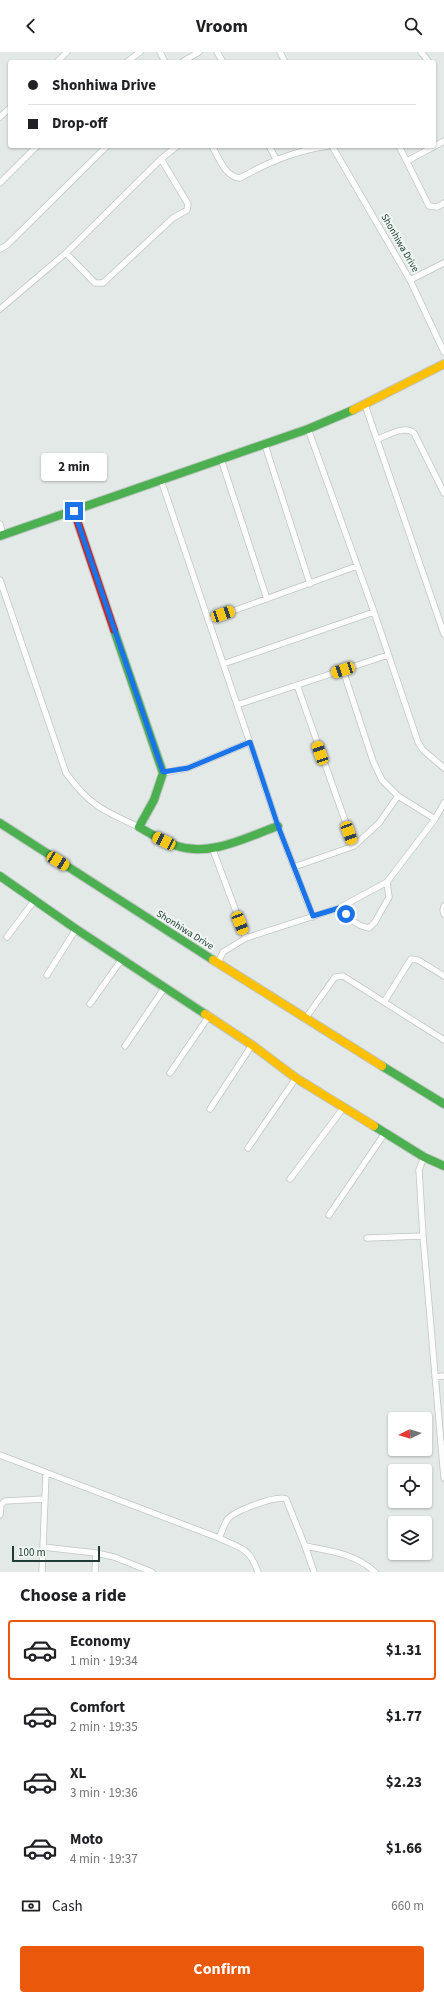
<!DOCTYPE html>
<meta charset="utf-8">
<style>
body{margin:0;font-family:"Source Sans 3",sans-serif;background:#f6f6f6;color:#202124;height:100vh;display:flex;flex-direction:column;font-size:15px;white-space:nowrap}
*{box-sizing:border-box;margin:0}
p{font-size:13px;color:#757577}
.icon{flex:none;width:22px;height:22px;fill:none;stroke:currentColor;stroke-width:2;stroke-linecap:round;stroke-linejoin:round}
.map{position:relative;height:1520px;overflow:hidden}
.side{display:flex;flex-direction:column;background:#fff;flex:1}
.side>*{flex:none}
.hud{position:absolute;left:8px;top:8px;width:428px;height:88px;border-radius:4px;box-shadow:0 1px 3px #0004;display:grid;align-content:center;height:88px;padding:0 20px;background:#fff}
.needle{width:26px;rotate:265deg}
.buttons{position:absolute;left:388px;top:1360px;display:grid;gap:8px}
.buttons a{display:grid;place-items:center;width:44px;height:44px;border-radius:4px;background:#fff;box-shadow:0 1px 3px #0004;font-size:20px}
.scale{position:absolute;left:12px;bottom:10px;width:88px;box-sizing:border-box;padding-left:4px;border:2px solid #213b34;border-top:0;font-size:11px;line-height:14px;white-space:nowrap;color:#213b34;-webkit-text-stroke:3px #f1f8f4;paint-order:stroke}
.end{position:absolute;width:18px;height:18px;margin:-9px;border:5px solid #1a73e8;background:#fff;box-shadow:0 0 0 2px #fff}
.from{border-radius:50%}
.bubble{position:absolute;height:28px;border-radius:4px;background:#fff;box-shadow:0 1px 3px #0004;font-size:13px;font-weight:700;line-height:28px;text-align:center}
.car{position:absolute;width:12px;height:24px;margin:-12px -6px;border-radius:5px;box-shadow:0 0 3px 1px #0007;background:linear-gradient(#f5c518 24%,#345 0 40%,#f5c518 0 76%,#345 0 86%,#f5c518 0)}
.hud b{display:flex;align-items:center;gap:14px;height:38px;font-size:15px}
.hud b+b{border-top:1px solid #e0e0e0}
.hud i{width:10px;height:10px;background:#202124}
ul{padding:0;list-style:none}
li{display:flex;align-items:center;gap:12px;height:60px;margin:0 8px 6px;padding:0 12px;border:2px solid transparent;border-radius:4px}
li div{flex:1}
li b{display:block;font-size:15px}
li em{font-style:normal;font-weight:700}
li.active{border-color:#ea580c}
li>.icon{width:36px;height:36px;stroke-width:1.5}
h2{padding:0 20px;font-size:18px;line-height:48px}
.pay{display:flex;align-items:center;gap:10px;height:44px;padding:0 20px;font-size:15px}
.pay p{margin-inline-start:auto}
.button{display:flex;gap:8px;margin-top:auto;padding:8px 20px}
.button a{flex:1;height:46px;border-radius:4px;background:#ea580c;color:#fff;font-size:16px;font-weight:700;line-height:46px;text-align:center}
header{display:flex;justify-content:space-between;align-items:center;height:52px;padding:0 20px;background:#fff;font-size:18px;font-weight:700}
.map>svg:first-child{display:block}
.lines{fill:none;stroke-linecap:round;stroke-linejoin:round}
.street-casing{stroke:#c0c6c3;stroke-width:7}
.fast-casing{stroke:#bec6c3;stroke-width:10}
.slow-casing{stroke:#bec6c3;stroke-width:10}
.jam-casing{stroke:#bec6c3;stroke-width:10}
.street{stroke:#fbfcfb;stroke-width:5.5}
.fast{stroke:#4caf50;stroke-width:8}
.slow{stroke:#ffc107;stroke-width:8}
.jam{stroke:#c62828;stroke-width:8}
.route{stroke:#1a73e8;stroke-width:5}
.labels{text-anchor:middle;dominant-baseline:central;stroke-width:4;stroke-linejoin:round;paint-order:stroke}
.street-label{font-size:10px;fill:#213b34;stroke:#f1f8f4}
</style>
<header><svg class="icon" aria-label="back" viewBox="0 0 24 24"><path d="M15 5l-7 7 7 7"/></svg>Vroom<svg class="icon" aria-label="search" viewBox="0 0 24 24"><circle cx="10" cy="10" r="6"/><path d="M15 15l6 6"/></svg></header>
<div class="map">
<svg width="444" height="1520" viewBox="0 0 444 1520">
<rect width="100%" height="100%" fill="#e3e9e6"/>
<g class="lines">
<g class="street-casing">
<path id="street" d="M160,0L165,10
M217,0L223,10
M280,0L285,10
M421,0L429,10
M57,10L67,0
M127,10L140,0
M182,10L199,0
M0,65L10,56
M212,94C219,106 225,125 240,126C269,110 294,99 328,94
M269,94L276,107
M332,94L410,228L444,300
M399,94L429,154L437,155L444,151
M407,109L444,89
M0,131L37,94
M0,197L7,193L107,94
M66,201L95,231H103L173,166L187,158L188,152L161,107
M410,228L444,211
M0,257L66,201L161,107L177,94
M365,353L444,582
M308,377L374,560L418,690L423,698L444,716
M378,387C388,383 405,373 414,381L444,441
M265,393L310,532
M221,407L267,547
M161,428L278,774L313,865
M0,472L3,483
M0,528L66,721C89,753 104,759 139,775
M208,568L357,514
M223,612L374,560
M343,618L373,709L382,728L398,744L435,767
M297,633L354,794
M237,653L388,603
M163,721L188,716L250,690
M213,798L246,886
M294,815L354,794L379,771L398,744
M444,854L443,858L444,862
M339,856C348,865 356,874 369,876L375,870L389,845L387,830
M7,885L34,849
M218,911L223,900L246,886L339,856L387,830L435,767L444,751
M47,923L76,877
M384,950L411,907L418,908L444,924
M90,952L122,907
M305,967L335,925L343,924L444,988
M125,994L165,935
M170,1021L209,964
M210,1057L252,993
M248,1096L296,1026
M424,1105L419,1118L423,1184L444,1426
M290,1127L344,1055
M329,1163L385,1081
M367,1186L423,1184
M435,1325L444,1324
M0,1403L219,1486C242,1497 249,1495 258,1520
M0,1463L1,1453L5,1449L45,1447
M219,1486C222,1480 224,1473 227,1468C234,1459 276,1443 286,1447L305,1494L314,1520
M305,1494C331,1499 356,1502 375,1520
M43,1495L96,1501L114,1505L152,1520
M42,1520L46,1421
M95,1520L96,1501"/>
</g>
<g class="fast-casing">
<path id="fast" d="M0,484L308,377L353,358
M114,578L163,721L154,748L139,775C151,782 164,790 177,794C211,805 247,785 278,774
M0,771L213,908
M0,824L76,877L205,962
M382,1014L444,1052
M374,1074L424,1105L444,1114"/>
</g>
<g class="slow-casing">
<path id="slow" d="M353,358L444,312
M213,908L382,1014
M205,962L252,993L296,1026L374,1074"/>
</g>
<g class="jam-casing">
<path id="jam" d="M74,459L114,578"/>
</g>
<use href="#street" class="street"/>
<use href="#fast" class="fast"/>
<use href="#slow" class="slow"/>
<use href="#jam" class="jam"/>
</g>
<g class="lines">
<path class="route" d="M74,459L163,720L188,716L250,690L278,774L313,864L339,856L346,862"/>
</g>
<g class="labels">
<g class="street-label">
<text transform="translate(400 191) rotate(60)">Shonhiwa Drive</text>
<text transform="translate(185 878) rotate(32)">Shonhiwa Drive</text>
</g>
</g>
</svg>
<div class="buttons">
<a><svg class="needle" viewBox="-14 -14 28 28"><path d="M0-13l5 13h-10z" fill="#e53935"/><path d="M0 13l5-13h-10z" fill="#757577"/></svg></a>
<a><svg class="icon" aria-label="locate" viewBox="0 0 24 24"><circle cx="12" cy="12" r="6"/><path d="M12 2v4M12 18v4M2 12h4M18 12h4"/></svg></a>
<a><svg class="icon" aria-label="layers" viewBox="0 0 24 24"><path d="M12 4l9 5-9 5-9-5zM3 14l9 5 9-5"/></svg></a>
</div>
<div class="scale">100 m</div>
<i class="end from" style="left:346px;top:862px"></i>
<i class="end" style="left:74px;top:459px"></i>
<div class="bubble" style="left:41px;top:401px;width:66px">2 min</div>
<i class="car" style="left:223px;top:562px;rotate:71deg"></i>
<i class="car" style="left:343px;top:618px;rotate:252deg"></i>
<i class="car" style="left:320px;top:701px;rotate:341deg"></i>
<i class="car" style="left:349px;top:781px;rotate:160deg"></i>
<i class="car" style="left:164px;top:789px;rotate:296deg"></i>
<i class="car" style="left:58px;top:809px;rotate:122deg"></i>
<i class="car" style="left:240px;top:871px;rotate:159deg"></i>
<div class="hud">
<b><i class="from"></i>Shonhiwa Drive</b>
<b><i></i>Drop-off</b>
</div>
</div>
<section class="side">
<h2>Choose a ride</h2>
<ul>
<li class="active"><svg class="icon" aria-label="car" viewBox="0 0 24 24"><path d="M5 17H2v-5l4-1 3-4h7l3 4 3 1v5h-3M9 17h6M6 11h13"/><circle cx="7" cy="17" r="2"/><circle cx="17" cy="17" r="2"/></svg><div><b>Economy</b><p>1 min · 19:34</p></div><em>$1.31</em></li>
<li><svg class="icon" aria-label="car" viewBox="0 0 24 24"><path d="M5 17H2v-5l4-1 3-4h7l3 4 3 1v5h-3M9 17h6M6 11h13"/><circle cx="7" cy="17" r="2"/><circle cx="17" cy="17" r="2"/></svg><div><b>Comfort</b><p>2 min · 19:35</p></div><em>$1.77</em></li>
<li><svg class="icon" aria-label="car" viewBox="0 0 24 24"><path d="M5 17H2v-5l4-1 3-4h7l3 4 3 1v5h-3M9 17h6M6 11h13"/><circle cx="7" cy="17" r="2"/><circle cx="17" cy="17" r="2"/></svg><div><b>XL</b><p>3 min · 19:36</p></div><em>$2.23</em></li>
<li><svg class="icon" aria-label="car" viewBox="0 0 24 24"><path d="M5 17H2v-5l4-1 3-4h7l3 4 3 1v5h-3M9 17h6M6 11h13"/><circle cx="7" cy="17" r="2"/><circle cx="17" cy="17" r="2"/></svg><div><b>Moto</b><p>4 min · 19:37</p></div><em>$1.66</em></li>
</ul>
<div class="pay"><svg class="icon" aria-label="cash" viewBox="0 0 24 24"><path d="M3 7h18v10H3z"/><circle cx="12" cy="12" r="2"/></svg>Cash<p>660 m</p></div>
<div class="button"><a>Confirm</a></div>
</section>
